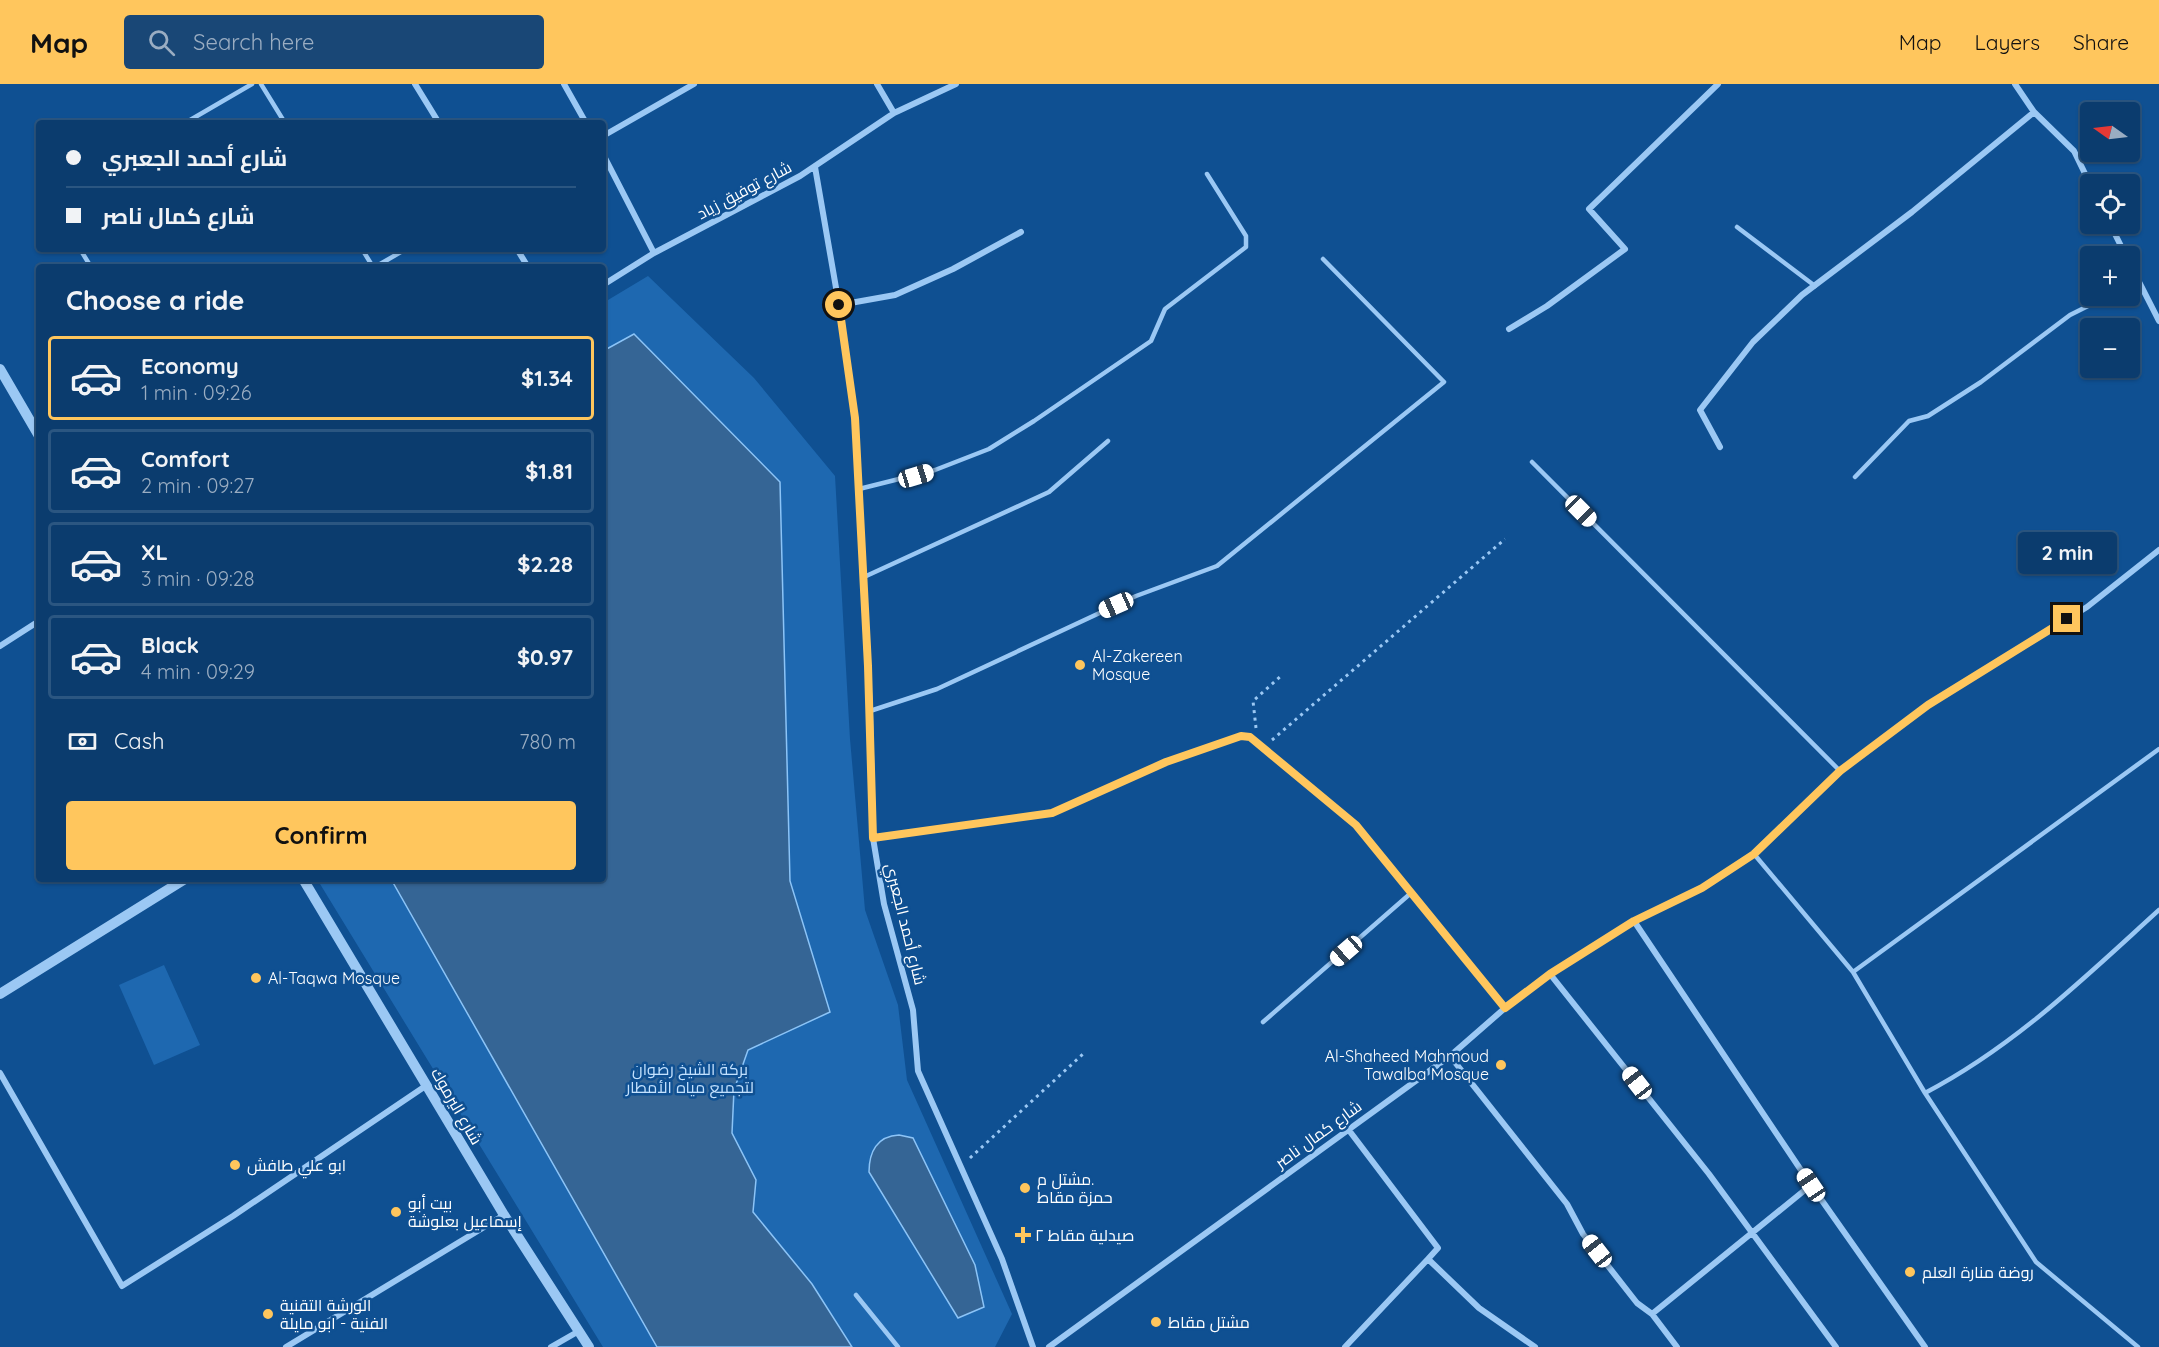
<!DOCTYPE html>
<meta charset="utf-8">
<style>
body{margin:0;font-family:Quicksand,Cairo,sans-serif;background:#194776;color:#f1f3f6;height:100vh;display:flex;flex-direction:column;font-size:22px;white-space:nowrap}
*{box-sizing:border-box;margin:0}
p{font-size:20px;color:#9aadc2}
.icon{flex:none;width:33px;height:33px;fill:none;stroke:currentColor;stroke-width:2;stroke-linecap:round;stroke-linejoin:round}
.map{position:relative;flex:1;overflow:hidden}
.drawer{position:absolute;left:36px;top:180px;width:570px;height:618px;display:flex;flex-direction:column;background:#0b3c6e;border-radius:6px;box-shadow:0 2px 4px #0004,0 0 0 2px #2b5681}
.drawer>*{flex:none}
.hud{position:absolute;left:36px;top:36px;width:570px;height:132px;border-radius:6px;box-shadow:0 2px 4px #0004,0 0 0 2px #2b5681;display:grid;align-content:center;height:132px;padding:0 30px;background:#0b3c6e}
.needle{width:39px;rotate:284deg}
.fabs{position:absolute;left:2080px;top:18px;display:grid;gap:12px}
.fabs a{display:grid;place-items:center;width:60px;height:60px;border-radius:6px;background:#0b3c6e;box-shadow:0 2px 4px #0004,0 0 0 2px #2b5681;font-size:30px}
.end{position:absolute;width:27px;height:27px;margin:-14px;border:8px solid #ffc65d;background:#111;box-shadow:0 0 0 3px #111}
.from{border-radius:50%}
.bubble{position:absolute;height:42px;border-radius:6px;background:#0b3c6e;box-shadow:0 2px 4px #0004,0 0 0 2px #2b5681;font-size:20px;font-weight:800;line-height:42px;text-align:center}
.car{position:absolute;width:18px;height:36px;margin:-18px -9px;border-radius:8px;box-shadow:0 0 4px 2px #0007;background:linear-gradient(#fff 24%,#345 0 40%,#fff 0 76%,#345 0 86%,#fff 0)}
.hud b{display:flex;align-items:center;gap:21px;height:57px;font-size:22px}
.hud b+b{border-top:2px solid #2b5681}
.hud i{width:15px;height:15px;background:#f1f3f6}
ul{padding:0;list-style:none}
li{display:flex;align-items:center;gap:18px;height:84px;margin:0 12px 9px;padding:0 18px;border:3px solid #2b5681;border-radius:6px}
li div{flex:1}
li b{display:block;font-size:22px}
li em{font-style:normal;font-weight:800}
li.selected{border-color:#ffc65d}
li>.icon{width:54px;height:54px;stroke-width:1.5}
h2{padding:0 30px;font-size:27px;line-height:72px}
.pay{display:flex;align-items:center;gap:15px;height:66px;padding:0 30px;font-size:22px}
.pay p{margin-inline-start:auto}
.primary-button{display:flex;gap:12px;margin-top:auto;padding:12px 30px}
.primary-button a{flex:1;height:69px;border-radius:6px;background:#ffc65d;color:#111;font-size:24px;font-weight:800;line-height:69px;text-align:center}
header{display:flex;align-items:center;gap:36px;box-sizing:border-box;height:84px;padding:0 30px;background:#ffc65d;color:#111}
header strong{font-size:28px}
nav{display:flex;gap:33px;margin-inline-start:auto;font-size:21px}
.search{width:420px;height:54px;background:#194776;display:flex;align-items:center;gap:15px;box-sizing:border-box;padding:0 21px;border-radius:6px;color:#9aadc2;font-size:22px}
.map>svg:first-child{display:block}
.green{fill:#1e68b0}
.water{fill:#356595;stroke:#8cc4f7;stroke-width:1.5}
.lines{fill:none;stroke-linecap:round;stroke-linejoin:round}
.path{stroke:#9bc8f4;stroke-width:3;stroke-dasharray:3 4.5;stroke-linecap:butt}
.service{stroke:#9bc8f4;stroke-width:4.5}
.minor{stroke:#9bc8f4;stroke-width:6}
.tertiary{stroke:#9bc8f4;stroke-width:10}
.route{stroke:#ffc65d;stroke-width:8}
.poi-dot{fill:#ffc65d;stroke:#0f5092;stroke-width:2}
.labels{text-anchor:middle;dominant-baseline:central;stroke-width:5;stroke-linejoin:round;paint-order:stroke}
.street-label{font-size:16px;fill:#fff;stroke:#0f5092}
.poi-label{font-size:16px;fill:#fff;stroke:#0f5092;text-anchor:start}
.park-label{font-size:16px;fill:#c3e1fe;stroke:#0f5092}
</style>
<header>
<strong>Map</strong>
<div class="search"><svg class="icon" aria-label="search" viewBox="0 0 24 24"><circle cx="10" cy="10" r="6"/><path d="M15 15l6 6"/></svg>Search here</div>
<nav><a>Map</a><a>Layers</a><a>Share</a></nav>
</header>
<div class="map">
<svg width="2159" height="1263" viewBox="0 0 2159 1263">
<rect width="100%" height="100%" fill="#0f5092"/>
<path class="green" d="M648,192L754,294L835,392L850,655L865,826L898,921L907,996L1012,1230L995,1263H603L317,795H603V219Z
M164,881L200,961L154,981L119,901Z"/>
<path class="water" d="M634,250L780,398L790,797L830,928L748,966L734,1006L732,1049L756,1096L753,1128L812,1200L852,1263H657L391,795H603V267Z
M899,1051L913,1054L975,1181L984,1223L958,1234L869,1088C869,1068 877,1052 899,1051Z"/>
<g class="lines">
<path class="path" d="M1256,644L1253,617L1282,591
M1272,656L1505,455
M970,1074L1083,970"/>
<path class="service" d="M261,0L285,39
M185,39L252,0
M1737,143L1815,202
M80,165L91,183
M362,165L373,183
M375,183L406,165
M2130,200L2138,196
M1532,378L1840,687
M1855,393L1909,337L1928,332L1981,298L2070,231L2108,212
M859,405L935,386L989,365L1034,337L1151,257L1165,225L1246,163V152L1207,90
M864,493L1049,408L1108,357
M870,627L937,605L1136,512L1217,482L1444,298L1323,175
M1754,770L1853,888L1925,1009L2036,1178L2138,1263
M1853,888L2159,665
M1263,938L1411,809
M1925,1009C2015,962 2084,894 2159,826
M856,1211L898,1263"/>
<path class="minor" d="M415,0L439,39
M564,0L586,39
M877,0L894,29
M2015,0L2034,28L2074,67L2091,102
M603,52L694,0
M603,70L654,169
M815,83L839,221
M2110,140L2126,172
M1021,148L953,185L895,211L839,221L855,334L870,627L873,754L884,820L913,926L918,987L1002,1175L1033,1263
M517,165L528,183
M2130,180L2159,237
M603,201L654,169L800,92L894,29L956,0
M1509,245L1547,222L1625,165L1589,125L1718,0
M1720,363L1700,326L1753,258L1802,211L1912,128L2034,28
M0,562L39,537
M873,754L1052,729L1166,678L1241,652L1250,653L1356,741L1505,924
M1634,837L1811,1101L1925,1263
M1550,890L1709,1090L1836,1263
M1450,972L1567,1120L1583,1150L1637,1219L1652,1230L1677,1263
M0,989L122,1202L233,1132L427,1001
M1348,1045L1438,1164L1428,1175L1479,1224L1535,1263
M1652,1230L1811,1101
M286,1263L504,1131
M551,1263L579,1247
M1049,1263L1450,972L1505,924L1550,890L1634,837L1702,804L1754,770L1840,687L1928,621L2087,523L2159,466
M1345,1263L1428,1175"/>
<path class="tertiary" d="M0,285L39,352
M303,795L504,1131L589,1263
M0,910L185,795"/>
</g>
<g class="lines">
<path class="route" d="M839,221L855,334L868,582L873,754L1052,729L1166,678L1241,652L1250,653L1356,741L1505,924L1550,890L1634,837L1702,804L1754,770L1840,687L1928,621L2067,535"/>
</g>
<g class="poi-dot">
<circle cx="1080" cy="581" r="6"/>
<circle cx="256" cy="894" r="6"/>
<circle cx="1501" cy="981" r="6"/>
<circle cx="235" cy="1081" r="6"/>
<circle cx="1025" cy="1104" r="6"/>
<circle cx="396" cy="1128" r="6"/>
<path d="M1020 1142h6v6h6v6h-6v6h-6v-6h-6v-6h6z"/>
<circle cx="1910" cy="1188" r="6"/>
<circle cx="268" cy="1230" r="6"/>
<circle cx="1156" cy="1238" r="6"/>
</g>
<g class="labels">
<g class="street-label">
<text transform="translate(744 106) rotate(-28)">شارع توفيق زياد</text>
<text transform="translate(906 840) rotate(76)">شارع أحمد الجعبري</text>
<text transform="translate(457 1022) rotate(60)">شارع اليرموك</text>
<text transform="translate(1318 1050) rotate(-36)">شارع كمال ناصر</text>
</g>
<g class="poi-label">
<text x="1092" y="572">Al-Zakereen<tspan x="1092" dy="18">Mosque</tspan></text>
<text x="268" y="894">Al-Taqwa Mosque</text>
<text x="1489" y="972" text-anchor="end">Al-Shaheed Mahmoud<tspan x="1489" dy="18">Tawalba Mosque</tspan></text>
<text x="247" y="1081">ابو علي طافش</text>
<text x="1037" y="1095">مشتل م.<tspan x="1037" dy="18">حمزة مقاط</tspan></text>
<text x="408" y="1119">بيت أبو<tspan x="408" dy="18">إسماعيل بعلوشة</tspan></text>
<text x="1035" y="1151">صيدلية مقاط ٢</text>
<text x="1922" y="1188">روضة منارة العلم</text>
<text x="280" y="1221">الورشة التقنية<tspan x="280" dy="18">الفنية - ابو مايلة</tspan></text>
<text x="1168" y="1238">مشتل مقاط</text>
</g>
<g class="park-label">
<text x="690" y="985">بركة الشيخ رضوان<tspan x="690" dy="18">لتجميع مياه الأمطار</tspan></text>
</g>
</g>
</svg>
<div class="fabs">
<a><svg class="needle" viewBox="-14 -14 28 28"><path d="M0-13l5 13h-10z" fill="#e53935"/><path d="M0 13l5-13h-10z" fill="#9aadc2"/></svg></a>
<a><svg class="icon" aria-label="locate" viewBox="0 0 24 24"><circle cx="12" cy="12" r="6"/><path d="M12 2v4M12 18v4M2 12h4M18 12h4"/></svg></a>
<a>+</a>
<a>−</a>
</div>
<i class="end from" style="left:839px;top:221px"></i>
<i class="end" style="left:2067px;top:535px"></i>
<div class="bubble" style="left:2018px;top:448px;width:99px">2 min</div>
<i class="car" style="left:916px;top:392px;rotate:73deg"></i>
<i class="car" style="left:1581px;top:427px;rotate:135deg"></i>
<i class="car" style="left:1116px;top:521px;rotate:246deg"></i>
<i class="car" style="left:1346px;top:867px;rotate:229deg"></i>
<i class="car" style="left:1637px;top:999px;rotate:322deg"></i>
<i class="car" style="left:1811px;top:1101px;rotate:326deg"></i>
<i class="car" style="left:1597px;top:1167px;rotate:322deg"></i>
<div class="hud">
<b><i class="from"></i>شارع أحمد الجعبري</b>
<b><i></i>شارع كمال ناصر</b>
</div>
<section class="drawer">
<h2>Choose a ride</h2>
<ul>
<li class="selected"><svg class="icon" aria-label="car" viewBox="0 0 24 24"><path d="M5 17H2v-5l4-1 3-4h7l3 4 3 1v5h-3M9 17h6M6 11h13"/><circle cx="7" cy="17" r="2"/><circle cx="17" cy="17" r="2"/></svg><div><b>Economy</b><p>1 min · 09:26</p></div><em>$1.34</em></li>
<li><svg class="icon" aria-label="car" viewBox="0 0 24 24"><path d="M5 17H2v-5l4-1 3-4h7l3 4 3 1v5h-3M9 17h6M6 11h13"/><circle cx="7" cy="17" r="2"/><circle cx="17" cy="17" r="2"/></svg><div><b>Comfort</b><p>2 min · 09:27</p></div><em>$1.81</em></li>
<li><svg class="icon" aria-label="car" viewBox="0 0 24 24"><path d="M5 17H2v-5l4-1 3-4h7l3 4 3 1v5h-3M9 17h6M6 11h13"/><circle cx="7" cy="17" r="2"/><circle cx="17" cy="17" r="2"/></svg><div><b>XL</b><p>3 min · 09:28</p></div><em>$2.28</em></li>
<li><svg class="icon" aria-label="car" viewBox="0 0 24 24"><path d="M5 17H2v-5l4-1 3-4h7l3 4 3 1v5h-3M9 17h6M6 11h13"/><circle cx="7" cy="17" r="2"/><circle cx="17" cy="17" r="2"/></svg><div><b>Black</b><p>4 min · 09:29</p></div><em>$0.97</em></li>
</ul>
<div class="pay"><svg class="icon" aria-label="cash" viewBox="0 0 24 24"><path d="M3 7h18v10H3z"/><circle cx="12" cy="12" r="2"/></svg>Cash<p>780 m</p></div>
<div class="primary-button"><a>Confirm</a></div>
</section>
</div>
